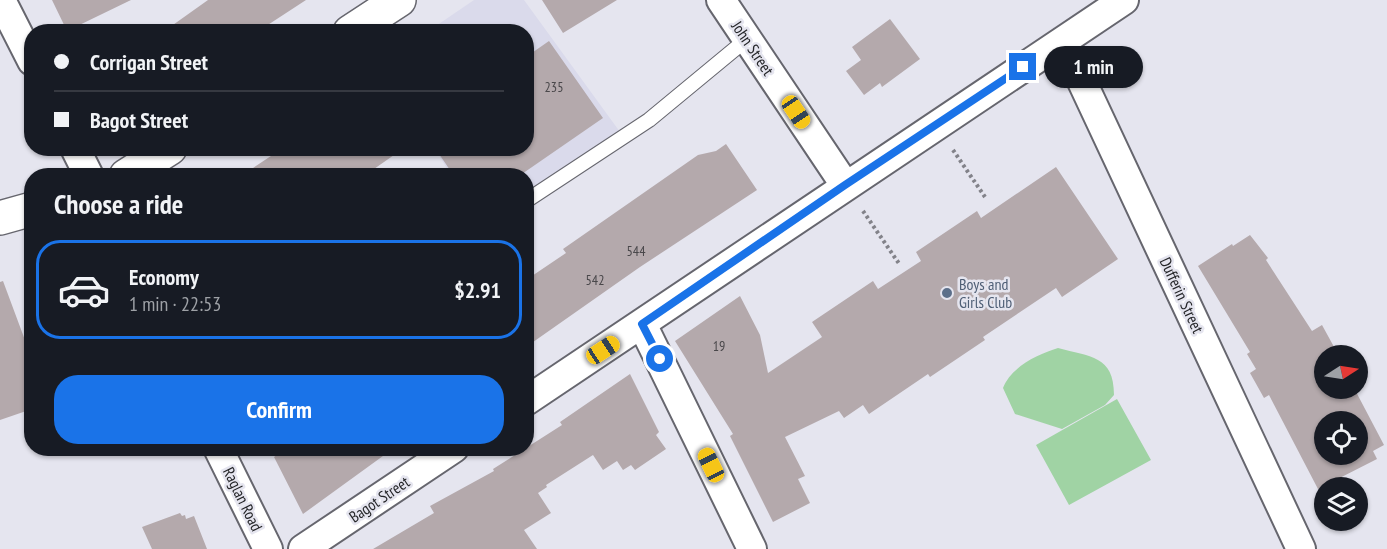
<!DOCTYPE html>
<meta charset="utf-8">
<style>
body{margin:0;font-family:"PT Sans Narrow",sans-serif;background:#20242c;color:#f1f3f6;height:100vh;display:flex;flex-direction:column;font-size:22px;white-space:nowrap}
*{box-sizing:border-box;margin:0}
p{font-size:20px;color:#9ea1a6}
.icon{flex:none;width:33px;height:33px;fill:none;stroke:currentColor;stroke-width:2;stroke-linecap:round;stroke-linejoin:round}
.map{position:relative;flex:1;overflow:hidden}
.panel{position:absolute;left:24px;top:168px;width:510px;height:288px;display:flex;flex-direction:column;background:#171b24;border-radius:24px;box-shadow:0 2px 4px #0004}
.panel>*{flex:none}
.top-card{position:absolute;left:24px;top:24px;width:510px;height:132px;border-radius:24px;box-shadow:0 2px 4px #0004;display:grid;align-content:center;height:132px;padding:0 30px;background:#171b24}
.needle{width:39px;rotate:78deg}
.tools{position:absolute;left:1314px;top:345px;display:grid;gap:12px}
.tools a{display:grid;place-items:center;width:54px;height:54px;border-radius:50%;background:#171b24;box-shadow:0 2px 4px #0004;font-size:30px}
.end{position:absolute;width:27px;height:27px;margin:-14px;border:8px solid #1a73e8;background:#fff;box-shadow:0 0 0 3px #fff}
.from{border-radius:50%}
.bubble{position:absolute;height:42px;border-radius:21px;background:#171b24;box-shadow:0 2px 4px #0004;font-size:20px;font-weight:800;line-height:42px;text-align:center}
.car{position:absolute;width:18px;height:36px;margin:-18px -9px;border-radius:8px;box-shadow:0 0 4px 2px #0007;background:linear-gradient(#f5c518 24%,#345 0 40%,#f5c518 0 76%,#345 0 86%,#f5c518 0)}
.top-card b{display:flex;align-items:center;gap:21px;height:57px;font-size:22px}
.top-card b+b{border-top:2px solid #363941}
.top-card i{width:15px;height:15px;background:#f1f3f6}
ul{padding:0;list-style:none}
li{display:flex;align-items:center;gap:18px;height:99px;margin:0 12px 9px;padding:0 18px;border:3px solid transparent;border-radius:24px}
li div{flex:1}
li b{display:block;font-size:22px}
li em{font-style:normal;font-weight:800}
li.current{border-color:#1a73e8}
li>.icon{width:54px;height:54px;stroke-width:1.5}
h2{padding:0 30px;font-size:27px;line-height:72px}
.button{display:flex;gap:12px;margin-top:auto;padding:12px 30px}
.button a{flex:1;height:69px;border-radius:24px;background:#1a73e8;color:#fff;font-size:24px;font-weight:800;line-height:69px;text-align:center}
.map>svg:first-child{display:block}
.built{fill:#dadaeb}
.green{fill:#a0d3a4}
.building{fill:#b4a9ac;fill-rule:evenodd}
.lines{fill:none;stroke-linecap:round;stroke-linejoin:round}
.service-casing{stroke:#66666e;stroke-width:16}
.minor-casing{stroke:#66666e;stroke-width:32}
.secondary-casing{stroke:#66666e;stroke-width:36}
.path{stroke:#828289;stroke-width:4;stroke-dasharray:3 3;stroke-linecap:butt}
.service{stroke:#fff;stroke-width:14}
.minor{stroke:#fff;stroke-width:28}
.secondary{stroke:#fff;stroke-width:33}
.route{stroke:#1a73e8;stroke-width:8}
.service-dot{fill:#5c6f8a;stroke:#e5e5ef;stroke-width:2}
.labels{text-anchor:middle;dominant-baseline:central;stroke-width:5;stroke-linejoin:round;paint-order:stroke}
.number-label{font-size:14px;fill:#49474a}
.street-label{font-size:16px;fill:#252629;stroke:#e5e5ef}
.service-label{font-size:16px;fill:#4e5e75;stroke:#e5e5ef;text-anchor:start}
</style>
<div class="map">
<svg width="1387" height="549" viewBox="0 0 1387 549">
<rect width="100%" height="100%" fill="#e5e5ef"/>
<path class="built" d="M474,0H524L620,132L527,198L526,176L451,175L435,149L526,148V32H427Z"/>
<path class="green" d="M1058,348C1090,357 1114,355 1114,395L1105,405L1062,429L1015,414L1003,388C1011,367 1038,354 1058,348Z
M1117,399L1151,460L1069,505L1036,445Z"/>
<path class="building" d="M52,0H131L67,31Z
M208,0H306L257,32H163Z
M542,0H617L563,33Z
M890,19L920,59L882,87L880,83L864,95L846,71L861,60L852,47Z
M549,41L603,118L519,176H454L435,148H526V57Z
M726,144L757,190L640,267L526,347V280L566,253L563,249L698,155L716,151Z
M283,148H404L364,176H241Z
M1056,167L1118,259L1062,297L1056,288L983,337L985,340L930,377L928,374L869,414L863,405L844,418L839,411L785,437L805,476L798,479L810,503L773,522L730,436L733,434L675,341L740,296L760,335L768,373L822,337L812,322L873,281L878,289L921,261L916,252L977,211L981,218Z
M1250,235L1268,258L1266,260L1312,331L1322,325L1339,356H1324V388H1354L1384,445L1373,451L1377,459L1318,489L1269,395L1264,398L1250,373L1256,369L1247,354L1250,352L1198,266L1232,244L1233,246ZM1324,422H1358V454H1324Z
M3,281L32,359V409L0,420V282Z
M630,374L659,432L656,435L666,449L635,470L631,465L623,470L617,461L603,470L593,455L546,485L547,487L538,493L551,513L524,530L537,549H373L434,513L430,506L494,471L493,469L562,425L560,422Z
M286,448H394L303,514L274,457Z
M180,513L182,516L185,515L186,519L194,516L207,549H152L142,527Z"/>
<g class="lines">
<g class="service-casing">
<path id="service" d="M526,201L649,120L747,39"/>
</g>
<g class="minor-casing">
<path id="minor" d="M1,0L32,61
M721,0L845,185
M1063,41L1301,549
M75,148L89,176
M642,324L752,549
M526,401L1124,0
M218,448L268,549
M303,549L454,448"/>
</g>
<g class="secondary-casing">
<path id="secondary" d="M350,32L399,0
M126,176L170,148
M0,218L32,209"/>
</g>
<path class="path" d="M953,150L985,197
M863,211L900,265"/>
<use href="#service" class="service"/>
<use href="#minor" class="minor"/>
<use href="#secondary" class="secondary"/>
</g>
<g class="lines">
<path class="route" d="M660,359L642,324L845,185L1023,67"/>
</g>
<circle class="service-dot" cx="947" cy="293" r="6"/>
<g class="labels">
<g class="number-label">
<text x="554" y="87">235</text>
<text x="636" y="251">544</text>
<text x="595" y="280">542</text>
<text x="719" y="346">19</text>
</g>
<g class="street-label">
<text transform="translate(753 48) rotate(56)">John Street</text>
<text transform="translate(1182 295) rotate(65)">Dufferin Street</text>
<text transform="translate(243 499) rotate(64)">Raglan Road</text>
<text transform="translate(379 499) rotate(-34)">Bagot Street</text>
</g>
<g class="service-label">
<text x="959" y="284">Boys and<tspan x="959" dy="18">Girls Club</tspan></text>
</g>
</g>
</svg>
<div class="tools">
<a><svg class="needle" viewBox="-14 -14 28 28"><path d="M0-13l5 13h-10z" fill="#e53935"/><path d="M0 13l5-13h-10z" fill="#9ea1a6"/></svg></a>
<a><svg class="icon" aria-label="locate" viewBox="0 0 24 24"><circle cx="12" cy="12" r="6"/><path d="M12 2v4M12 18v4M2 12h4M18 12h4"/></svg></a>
<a><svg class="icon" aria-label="layers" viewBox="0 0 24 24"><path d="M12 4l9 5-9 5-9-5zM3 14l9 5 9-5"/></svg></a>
</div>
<i class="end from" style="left:660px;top:359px"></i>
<i class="end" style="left:1023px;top:67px"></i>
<div class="bubble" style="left:1044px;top:46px;width:99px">1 min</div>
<i class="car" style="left:796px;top:112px;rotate:146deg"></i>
<i class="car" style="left:603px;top:350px;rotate:57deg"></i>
<i class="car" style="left:711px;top:465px;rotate:334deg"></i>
<div class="top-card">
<b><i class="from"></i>Corrigan Street</b>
<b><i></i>Bagot Street</b>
</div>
<section class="panel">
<h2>Choose a ride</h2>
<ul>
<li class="current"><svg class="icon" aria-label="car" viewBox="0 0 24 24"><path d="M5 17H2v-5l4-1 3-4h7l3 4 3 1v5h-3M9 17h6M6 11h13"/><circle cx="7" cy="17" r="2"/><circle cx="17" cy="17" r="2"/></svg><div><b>Economy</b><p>1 min · 22:53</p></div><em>$2.91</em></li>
</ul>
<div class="button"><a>Confirm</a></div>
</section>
</div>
